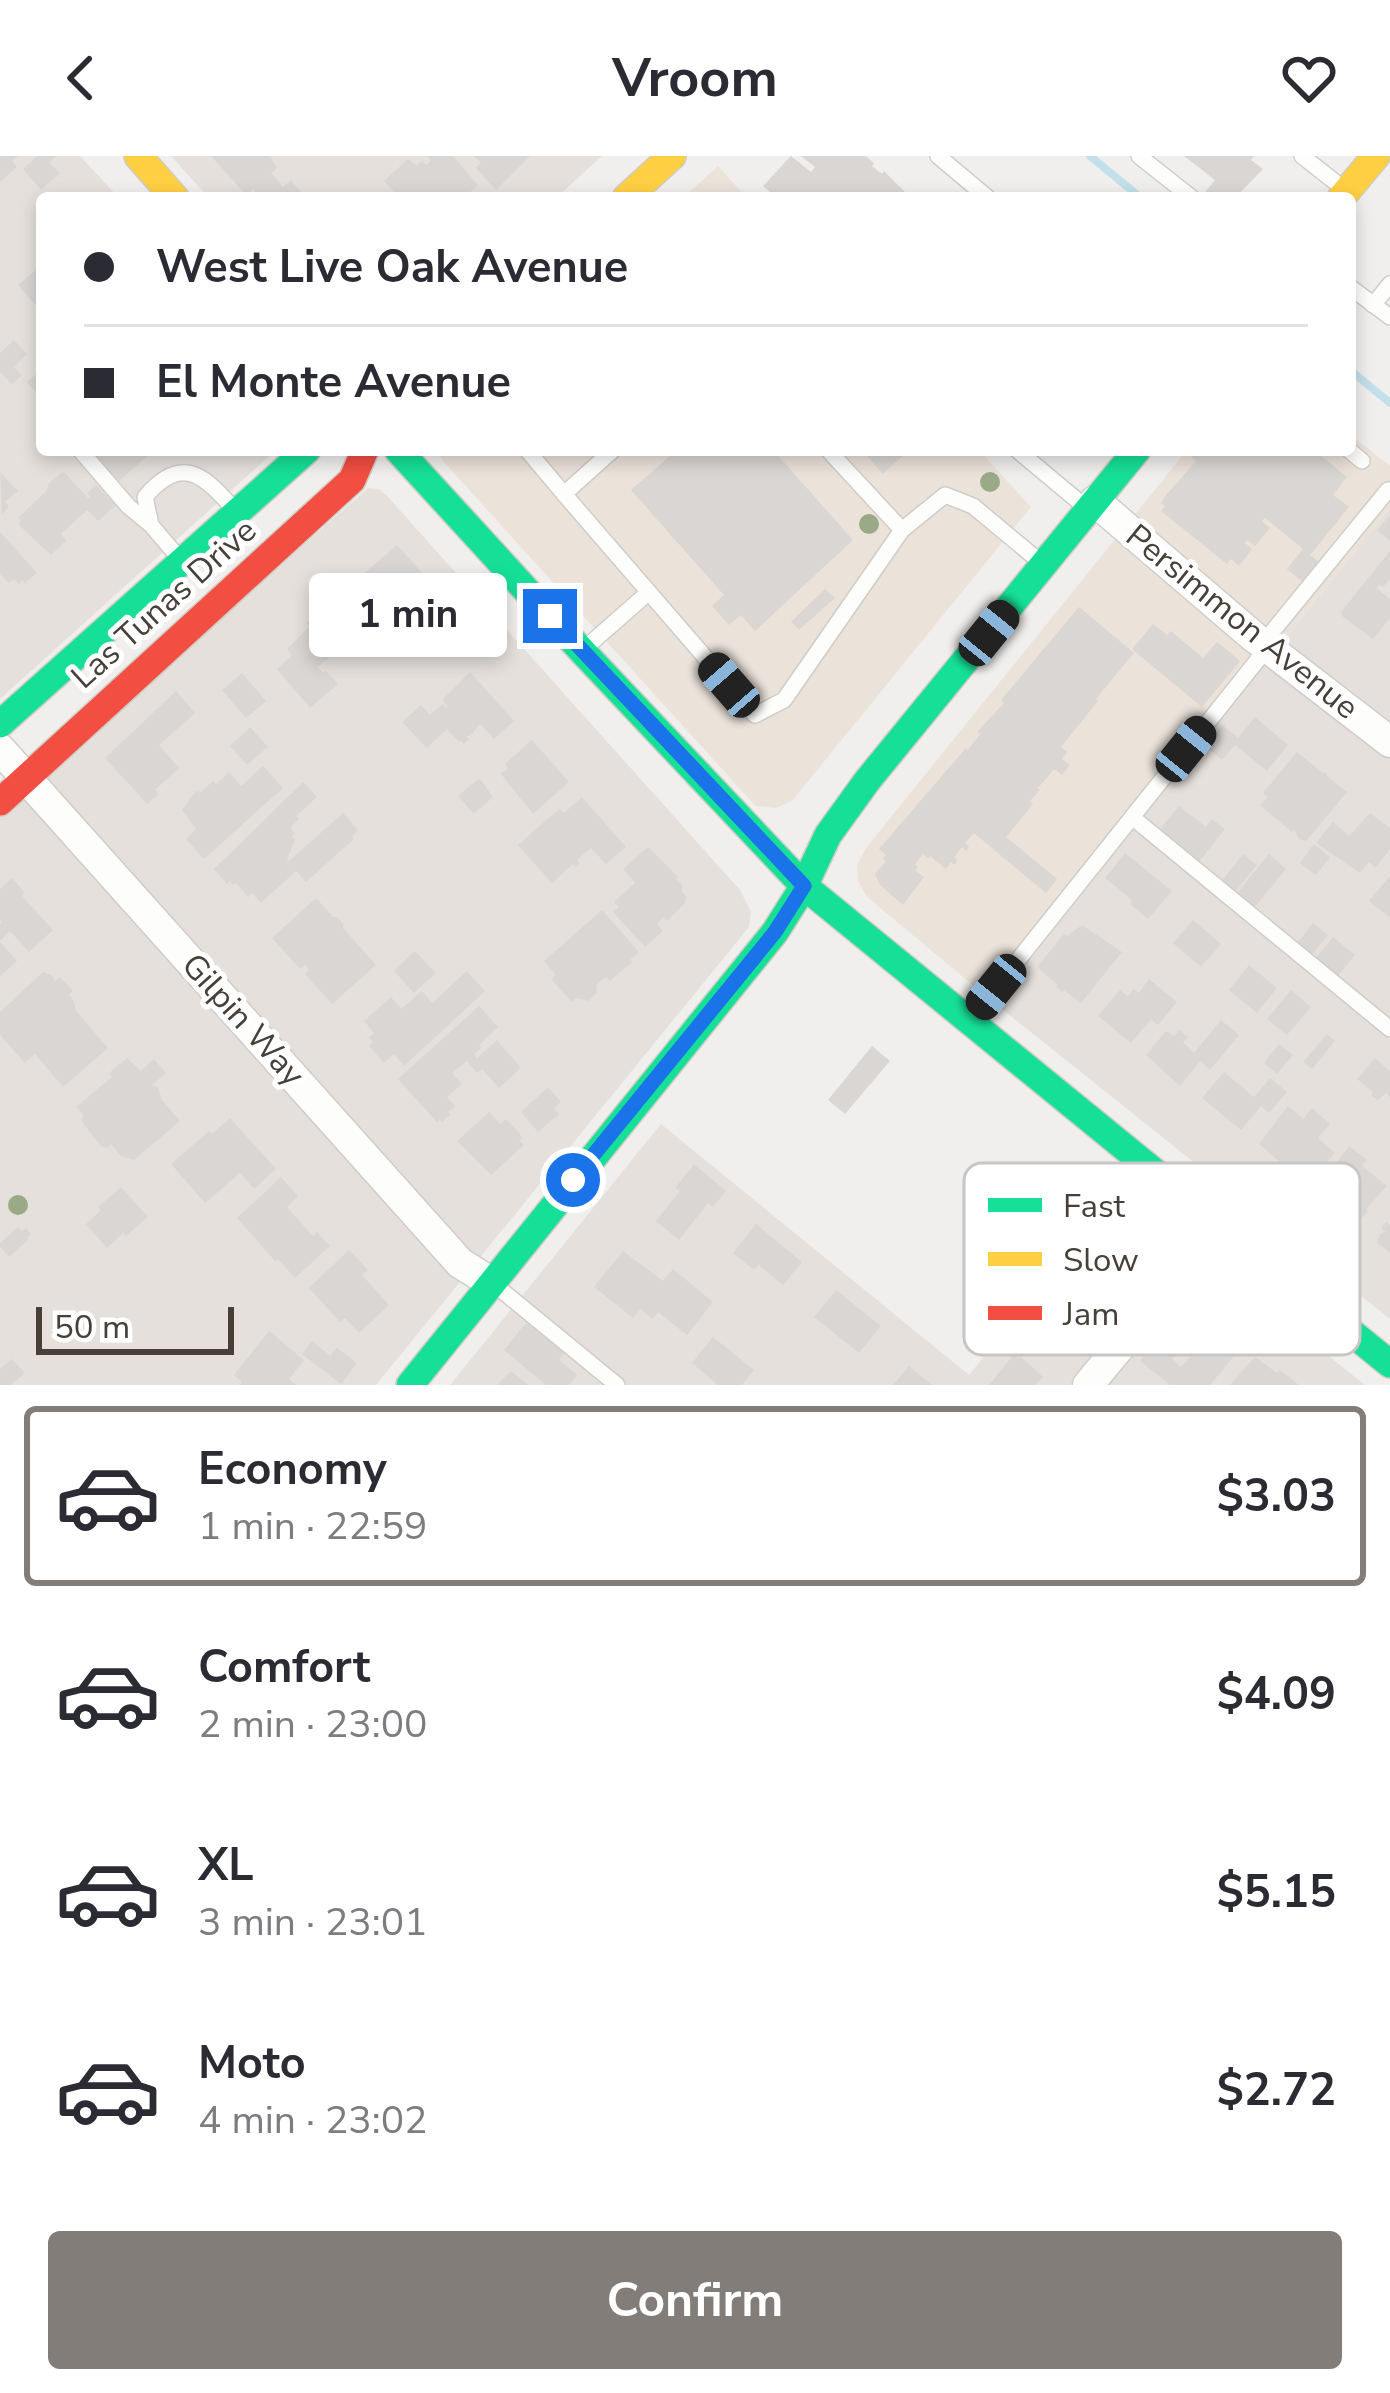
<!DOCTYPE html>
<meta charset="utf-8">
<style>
body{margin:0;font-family:"Nunito Sans",sans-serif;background:#f2f2f3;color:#2b2b33;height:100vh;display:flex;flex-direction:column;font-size:45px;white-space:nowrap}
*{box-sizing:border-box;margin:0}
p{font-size:39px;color:#7c7c81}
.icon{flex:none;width:66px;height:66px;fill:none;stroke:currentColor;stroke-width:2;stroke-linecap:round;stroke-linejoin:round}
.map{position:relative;height:1229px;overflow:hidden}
.drawer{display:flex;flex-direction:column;background:#fff;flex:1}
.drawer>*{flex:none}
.guide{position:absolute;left:36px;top:36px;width:1320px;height:264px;border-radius:12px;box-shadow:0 6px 18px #0003;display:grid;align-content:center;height:264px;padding:0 48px;background:#fff}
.scale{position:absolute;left:36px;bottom:30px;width:198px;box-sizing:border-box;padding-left:12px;border:6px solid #474039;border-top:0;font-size:33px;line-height:42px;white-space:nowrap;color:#474039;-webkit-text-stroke:9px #fff;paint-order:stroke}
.end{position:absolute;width:54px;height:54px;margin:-27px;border:15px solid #1a73e8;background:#fff;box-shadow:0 0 0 6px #fff}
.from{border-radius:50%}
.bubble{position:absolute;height:84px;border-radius:12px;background:#fff;box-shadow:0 6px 18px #0003;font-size:39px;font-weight:700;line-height:84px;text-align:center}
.car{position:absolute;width:36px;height:72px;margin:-36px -18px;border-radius:15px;box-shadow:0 0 9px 3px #0007;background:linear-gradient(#222 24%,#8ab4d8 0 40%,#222 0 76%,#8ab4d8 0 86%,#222 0)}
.guide b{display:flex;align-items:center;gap:42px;height:114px;font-size:45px}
.guide b+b{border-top:3px solid #e1e1e2}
.guide i{width:30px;height:30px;background:#2b2b33}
ul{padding:21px 0 0;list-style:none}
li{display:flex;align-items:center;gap:36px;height:180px;margin:0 24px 18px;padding:0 24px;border:6px solid transparent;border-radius:12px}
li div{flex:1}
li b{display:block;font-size:45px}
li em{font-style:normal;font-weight:700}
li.active{border-color:#827d78}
li>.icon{width:108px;height:108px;stroke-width:1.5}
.cta{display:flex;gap:24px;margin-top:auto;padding:24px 48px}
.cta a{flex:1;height:138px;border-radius:12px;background:#827d78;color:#fff;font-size:48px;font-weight:700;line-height:138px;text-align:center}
header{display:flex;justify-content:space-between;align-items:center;height:156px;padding:0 48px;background:#fff;font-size:54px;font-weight:700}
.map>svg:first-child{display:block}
.residential{fill:#e5e0db}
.commercial{fill:#ebe2da}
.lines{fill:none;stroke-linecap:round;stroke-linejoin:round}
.stream{stroke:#c2dfea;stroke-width:8}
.building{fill:#d9d6d4}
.lane-casing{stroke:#cfcdca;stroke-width:18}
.street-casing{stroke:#cfcdca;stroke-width:33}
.fast-casing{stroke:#d0cbc4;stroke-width:30}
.slow-casing{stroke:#d0cbc4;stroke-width:30}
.jam-casing{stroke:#d0cbc4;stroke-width:30}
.lane{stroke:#fdfdfc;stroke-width:15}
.street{stroke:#fdfdfc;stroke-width:30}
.fast{stroke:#16e098;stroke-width:27}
.slow{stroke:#ffcf43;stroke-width:27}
.jam{stroke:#f24e42;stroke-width:27}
.tree{fill:#9aaa87}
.route{stroke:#1a73e8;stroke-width:15}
.labels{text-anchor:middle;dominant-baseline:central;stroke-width:10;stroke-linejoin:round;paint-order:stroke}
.street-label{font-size:33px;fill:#474039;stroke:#fff}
.key{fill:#fff;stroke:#c8c6c4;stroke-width:3}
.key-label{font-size:33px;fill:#474039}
</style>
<header><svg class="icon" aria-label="back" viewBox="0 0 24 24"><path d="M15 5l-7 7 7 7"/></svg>Vroom<svg class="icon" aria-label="heart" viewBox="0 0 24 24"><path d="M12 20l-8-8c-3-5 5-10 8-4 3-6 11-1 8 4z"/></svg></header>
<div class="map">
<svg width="1390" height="1229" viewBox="0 0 1390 1229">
<rect width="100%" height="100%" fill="#f1efed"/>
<path class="residential" d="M0,0H80L119,42H42V294H276L0,543Z
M171,0H602L556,42H209Z
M368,332L379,333L388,341L740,734L751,756L749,771L376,1229H0V657Z
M1390,352V1163L993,846Z
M661,968L969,1219L1121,1033L1365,1229H450Z"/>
<path class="commercial" d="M718,10L747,42H683Z
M1350,278L1390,310V352L993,846L867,741L858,725L857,709L866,692L1187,294H1350Z
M437,294H979L1031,351L792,645L776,652L756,650L741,634L443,305Z"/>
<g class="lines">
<path class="stream" d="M1090,0L1141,42
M1350,214L1390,247"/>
</g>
<path class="building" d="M0,0H18L12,5L17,11L0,26Z
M37,0H56L49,6L60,17L41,34L23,13Z
M211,0H270L277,12L271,17L283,31L291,24L306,42H260L253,33L246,39Z
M427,0H453L478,29L464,42H389L395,37L384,25L408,3L417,10L422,5L426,9L431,5Z
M474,0H530L496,34L476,12L481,7Z
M791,0L811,16L815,11L801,0H866L874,7L872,10L882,18L884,15L911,42H777L763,30Z
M1184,0H1254L1251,4L1263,13L1235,42H1210L1204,37L1215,24Z
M37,113L42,119V149L38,152L18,129Z
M14,184L27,198L14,211L22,219L12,228L0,216V197Z
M42,213V243L27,226Z
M89,294H154L119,325Z
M677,294H690L694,298L698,294H773L853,384L755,475L741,459L729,469L712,450L724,439L631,334Z
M869,294H909L883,318L865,298Z
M1197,294H1314L1347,321L1333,339L1349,351L1310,399L1318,405L1302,425L1287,413L1303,393L1265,362L1262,365L1270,372L1255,390L1247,384L1245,387L1252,393L1239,410L1231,403L1227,408L1161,355L1165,350L1161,347L1167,338L1196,305L1192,301Z
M0,316L18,335L5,346L9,351L2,358Z
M61,317H65L88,342L90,341L87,337L96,329L116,349L98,365L87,354L61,378L66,385L51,399L18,368L21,365L18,362L46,335L49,327Z
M1390,359V385L1377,374Z
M0,376L37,417L25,427L22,424L19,428L14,423L9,427L0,418Z
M397,389L425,420L411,433L425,449L408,463L392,445L376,459L378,462L369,471L341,437Z
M1390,395V423L1383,431L1379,429L1376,432L1390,443V462L1373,483L1342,460L1341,456Z
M825,433L835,442L799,474L791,466Z
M327,448L354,479L318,511L323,517L326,515L338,528L310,552L277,513L292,499L287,493L309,471L306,467Z
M1079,451L1134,497L1096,543L1098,545L1061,591L1067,596L1062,603L1070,609L1062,619L1054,613L1038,632L1040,634L1030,645L1033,648L1006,681L1057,723L1046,737L974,677L965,687L969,690L966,695L962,691L954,701L958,704L954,709L951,706L946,713L930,700L928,702L923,698L915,708L918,711L915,714L924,721L903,749L880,729L875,718L886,705L883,703L886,699L879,693L966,592L968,594L980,578L977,576L1004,547L1001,544Z
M1153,468L1167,479L1171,475L1203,502L1217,486L1240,505L1202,551L1132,493Z
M470,516L514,565L494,583L480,568L470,580H466L469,583L464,588L461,584L459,586L447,573L427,592L402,566L421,549L430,559L443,548L446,553L448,551L442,544Z
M242,517L266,545L246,562L222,534Z
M176,535L195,557L159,589L179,612L155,634L159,638L147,648L105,602Z
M1255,561L1288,589L1267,615L1235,589L1222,604L1205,590L1222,569L1238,582Z
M250,571L268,591L247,609L230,590Z
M532,584L569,626L533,658L501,618L508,612L505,608Z
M1297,596L1323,617L1326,616L1328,621L1347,636L1306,685L1299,683L1294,674L1292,676L1260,649L1268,641L1263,637Z
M263,610L283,632L204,703L186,683L196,673L182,654L196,635L201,636L213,625L216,628L229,616L241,630Z
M478,623L481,624L493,641L474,658L458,640Z
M303,626L317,641L296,660L299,663L290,672L295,678L292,680L295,684L287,703L289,705L343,657L358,674L352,681L354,683L306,726L296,715L261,747L252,737L248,741L236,727L233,729L230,725L227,728L214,713Z
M582,641L626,691L606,708L591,692L577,704L580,707L575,711L573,708L552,727L518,689L559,653L564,657Z
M1179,650L1206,671L1212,663L1225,673L1198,707L1158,675Z
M1370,657L1390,672V693L1375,712L1369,706L1360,717L1316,687L1333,666L1349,680Z
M1314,688L1330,701L1316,719L1300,707Z
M648,691L678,721L676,723L682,729V736L686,740L685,747L667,765L664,761L657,768L663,775L645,791L613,756L619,751L614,746L635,727L623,713Z
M1125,697L1172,735L1148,763L1130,748L1132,744L1105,722Z
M1243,698L1257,709L1234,737L1221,726Z
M1269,698L1286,713L1253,753L1236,738Z
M1390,720V762L1369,745Z
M12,722L25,737L22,740L53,774L29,796L10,775L0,785V768L2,766L0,764V733Z
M316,742L333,761H337L343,768V772L376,809L332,848L305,818L309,814L305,809L300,813L272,782Z
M602,754L639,796L630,804L632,806L610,825L606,821L596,829L597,837L588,845L576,842L572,846L551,823L556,819L544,805Z
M1193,764L1221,788L1201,811L1173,787Z
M1313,767L1328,779L1310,801L1296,789Z
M1082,769L1122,796L1081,847L1064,834L1063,836L1056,831L1058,829L1037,811L1064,778L1067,780Z
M1333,781L1355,799L1337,821L1315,803Z
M0,786L17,805L0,820Z
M415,795L436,817L414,837L394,815Z
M1249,809L1277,832L1257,857L1229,834Z
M467,815L485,835L404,910L394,898L384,907L369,890L373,886L369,882L374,877L364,865L391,841L401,853L422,835L432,847Z
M43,816L51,819L55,825L60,821L73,835L66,841L70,840L74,846L76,855L108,892L63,931L35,898L25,907L0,879V856Z
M1149,823L1177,846L1158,869L1151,863L1131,887L1098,860L1120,834L1128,840L1134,833L1139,837Z
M1291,834L1311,851L1287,879L1267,863Z
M479,850L498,871L479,889L481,892L474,898L477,902L497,884L521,912L499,932L482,913L477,917L467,905L452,917L462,928L447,941L455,950L448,956L450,959L442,966L440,963L437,966L398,923Z
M1221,864L1239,879L1210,914L1200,905L1180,930L1146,899L1166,875L1174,880L1179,874L1188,881L1183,886L1194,897Z
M1327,878L1335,885L1312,913L1303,906Z
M1279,888L1293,899L1277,918L1264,907Z
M872,890L890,905L845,958L828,944Z
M127,902L141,915L154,903L166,917L152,929L158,931L162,944L180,965L134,1004L121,1000L111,988L107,992L101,990L82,966L83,958L76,951L112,921L109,917Z
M1375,902L1390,915V941L1386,937L1378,944L1371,939L1373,936L1357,923Z
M1224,916L1254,941L1270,922L1287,936L1269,957L1261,950L1241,974L1202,942Z
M548,931L561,946L554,952L559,958L538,976L521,956Z
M1288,950L1303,963L1312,952L1330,968L1318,982L1335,997L1307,1029L1259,988Z
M489,956L500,968L506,963L520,978L522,982L519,984L524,989L491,1019L457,985Z
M230,962L276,1013L254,1033L240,1017L205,1047L171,1008L209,975L212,978Z
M1349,990L1367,1004L1362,1010L1387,1030L1366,1053L1368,1055L1354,1071L1314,1036Z
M694,1008L726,1035L713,1051L708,1047L679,1084L656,1065L680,1035L675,1032Z
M281,1021L298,1040L287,1051L313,1080L317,1076L330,1090L295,1122L278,1103L275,1105L237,1062Z
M121,1031L148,1061L126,1080L123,1077L107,1092L86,1068L101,1054L98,1051Z
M1386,1066L1390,1069V1097L1377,1086L1380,1078L1385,1075L1381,1072Z
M756,1068L802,1106L783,1129L759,1109L754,1114L733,1097Z
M18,1071L22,1075L26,1072L31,1078L27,1082L28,1084L9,1101L0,1091V1087Z
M349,1094L368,1114L362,1119L389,1149L359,1177L345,1162L340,1166L309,1132Z
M623,1095L663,1125L673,1113L713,1146L687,1179L658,1156L653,1163L640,1153L633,1162L594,1131Z
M836,1134L881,1170L859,1197L814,1161Z
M1210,1158L1219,1165L1223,1160L1241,1175L1237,1180L1245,1187L1210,1229H1170L1140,1205L1155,1186L1174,1201L1172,1203L1181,1211L1194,1196L1185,1189Z
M526,1167L565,1196L559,1204L577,1219L569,1229H546L504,1194Z
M269,1175L304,1204L289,1223L296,1229H240L242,1226L234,1219Z
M713,1181L754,1214L742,1229H718L692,1207Z
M312,1185L330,1200L337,1192L357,1207L341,1228L302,1198Z
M1014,1198L1019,1202L1020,1200L1043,1221L1036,1229H989Z
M1255,1201L1277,1217L1280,1214L1299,1229H1230Z
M12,1203L25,1217L11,1229H0V1213Z
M909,1210L932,1229H893Z
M511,1215L528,1229H497Z"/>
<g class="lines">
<g class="lane-casing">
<path id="lane" d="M938,0L988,42
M1139,0L1192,42
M1302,0L1344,33
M1350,131L1390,161
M1373,149L1390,128
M80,294L128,350L151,369
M527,294L564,338L613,294
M828,294L902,374L945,339L973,350L1038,404
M1017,294L1084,350
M1349,294L1362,305
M564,338L755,559L784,544L902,374
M179,402L151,369L145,341C179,301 201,315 231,350
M1263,487L1388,334
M584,493L649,436
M1132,661L1390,873
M974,859L1268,491
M495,1129L617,1229"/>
</g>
<g class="street-casing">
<path id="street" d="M1095,345L1254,481L1390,586
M0,593L460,1107L492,1127
M1088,1229L1219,1071"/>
</g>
<g class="fast-casing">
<path id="fast" d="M398,294L582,495L804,730L1390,1208
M0,568L307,294
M410,1229L775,776L804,730L828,679L867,625L1137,294"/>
</g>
<g class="slow-casing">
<path id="slow" d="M138,0L175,42
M626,42L672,0
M1341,42L1376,0"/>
</g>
<g class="jam-casing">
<path id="jam" d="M0,646L352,324L365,294"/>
</g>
<use href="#lane" class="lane"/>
<use href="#street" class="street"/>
<use href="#fast" class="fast"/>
<use href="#slow" class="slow"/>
<use href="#jam" class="jam"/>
</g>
<g class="tree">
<circle cx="990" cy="326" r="10"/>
<circle cx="869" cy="368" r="10"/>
<circle cx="18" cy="1049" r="10"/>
</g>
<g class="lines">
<path class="route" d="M550,460L804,730L775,776L573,1024"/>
</g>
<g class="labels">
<g class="street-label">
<text transform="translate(164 448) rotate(-42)">Las Tunas Drive</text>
<text transform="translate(1242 466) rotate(39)">Persimmon Avenue</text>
<text transform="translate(243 864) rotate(48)">Gilpin Way</text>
</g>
</g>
<rect x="964" y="1007" width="396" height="192" rx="18" class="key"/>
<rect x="988" y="1042" width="54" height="14" fill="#16e098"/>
<rect x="988" y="1096" width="54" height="14" fill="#ffcf43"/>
<rect x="988" y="1150" width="54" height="14" fill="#f24e42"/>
<g class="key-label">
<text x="1063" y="1061">Fast</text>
<text x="1063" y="1115">Slow</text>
<text x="1063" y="1169">Jam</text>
</g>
</svg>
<div class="scale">50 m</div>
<i class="end from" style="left:573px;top:1024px"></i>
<i class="end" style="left:550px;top:460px"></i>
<div class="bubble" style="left:309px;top:417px;width:198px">1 min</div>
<i class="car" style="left:989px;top:477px;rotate:39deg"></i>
<i class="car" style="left:729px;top:529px;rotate:319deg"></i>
<i class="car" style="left:1186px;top:593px;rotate:39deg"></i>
<i class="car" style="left:996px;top:831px;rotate:219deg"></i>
<div class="guide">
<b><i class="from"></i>West Live Oak Avenue</b>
<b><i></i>El Monte Avenue</b>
</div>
</div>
<section class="drawer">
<ul>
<li class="active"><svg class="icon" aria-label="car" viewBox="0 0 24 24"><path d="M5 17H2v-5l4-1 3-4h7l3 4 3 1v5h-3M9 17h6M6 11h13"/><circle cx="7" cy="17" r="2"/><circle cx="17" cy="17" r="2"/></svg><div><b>Economy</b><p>1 min · 22:59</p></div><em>$3.03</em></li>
<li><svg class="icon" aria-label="car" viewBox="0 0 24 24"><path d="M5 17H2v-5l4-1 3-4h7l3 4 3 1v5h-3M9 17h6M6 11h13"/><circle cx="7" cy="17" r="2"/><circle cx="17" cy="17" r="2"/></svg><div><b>Comfort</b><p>2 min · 23:00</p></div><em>$4.09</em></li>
<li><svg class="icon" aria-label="car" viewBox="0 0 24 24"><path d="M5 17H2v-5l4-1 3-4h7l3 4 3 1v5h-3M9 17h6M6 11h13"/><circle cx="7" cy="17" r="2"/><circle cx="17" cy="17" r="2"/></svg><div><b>XL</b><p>3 min · 23:01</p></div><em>$5.15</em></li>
<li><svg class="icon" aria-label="car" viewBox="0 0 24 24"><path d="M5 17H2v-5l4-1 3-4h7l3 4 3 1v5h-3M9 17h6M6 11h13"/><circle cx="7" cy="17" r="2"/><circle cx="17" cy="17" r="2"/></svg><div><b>Moto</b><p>4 min · 23:02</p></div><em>$2.72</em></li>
</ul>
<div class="cta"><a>Confirm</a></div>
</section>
